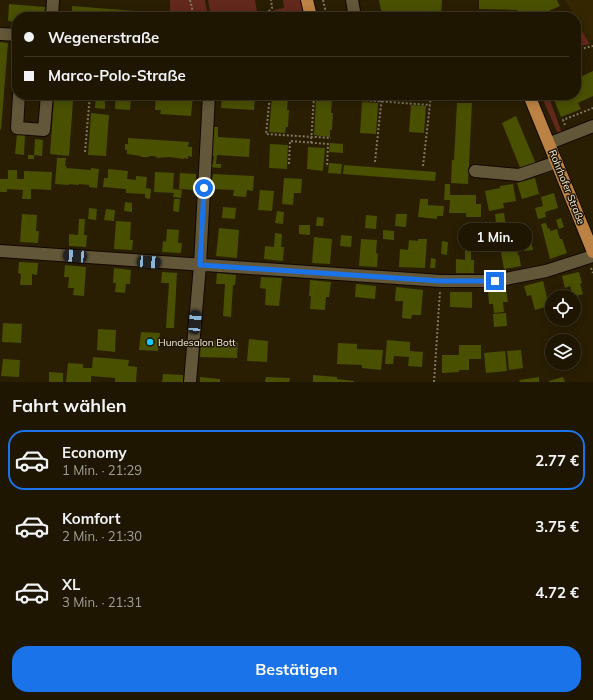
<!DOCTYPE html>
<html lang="de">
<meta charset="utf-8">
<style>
body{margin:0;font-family:Mulish,sans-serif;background:#271f0c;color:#f1f3f6;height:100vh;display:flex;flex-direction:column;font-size:15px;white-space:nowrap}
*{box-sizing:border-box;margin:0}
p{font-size:13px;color:#a19f99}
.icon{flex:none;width:22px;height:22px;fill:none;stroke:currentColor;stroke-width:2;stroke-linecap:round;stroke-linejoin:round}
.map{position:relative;height:382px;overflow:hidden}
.sheet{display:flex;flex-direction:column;background:#1f1602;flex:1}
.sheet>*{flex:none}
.hud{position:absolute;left:12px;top:12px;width:569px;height:88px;border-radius:16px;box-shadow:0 2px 10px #0003,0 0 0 1px #3c3524;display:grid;align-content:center;height:88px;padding:0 12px;background:#1f1602}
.fabs{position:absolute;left:545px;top:290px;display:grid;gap:8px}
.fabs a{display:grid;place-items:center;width:36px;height:36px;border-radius:50%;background:#1f1602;box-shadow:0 2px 10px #0003,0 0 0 1px #3c3524;font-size:20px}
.end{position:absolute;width:18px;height:18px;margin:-9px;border:5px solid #1a73e8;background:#fff;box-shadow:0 0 0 2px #fff}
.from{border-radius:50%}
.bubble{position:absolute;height:28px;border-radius:14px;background:#1f1602;box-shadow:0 2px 10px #0003,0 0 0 1px #3c3524;font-size:13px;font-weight:700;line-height:28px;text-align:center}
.car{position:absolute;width:12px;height:24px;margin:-12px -6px;border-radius:5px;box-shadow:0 0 3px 1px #0007;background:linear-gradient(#222 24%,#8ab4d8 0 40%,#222 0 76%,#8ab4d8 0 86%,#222 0)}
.hud b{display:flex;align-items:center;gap:14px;height:38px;font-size:15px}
.hud b+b{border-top:1px solid #3c3524}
.hud i{width:10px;height:10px;background:#f1f3f6}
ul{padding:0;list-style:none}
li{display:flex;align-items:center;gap:12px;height:60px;margin:0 8px 6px;padding:0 4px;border:2px solid transparent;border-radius:16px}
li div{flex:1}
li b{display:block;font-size:15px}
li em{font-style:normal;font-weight:700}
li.selected{border-color:#1a73e8}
li>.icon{width:36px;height:36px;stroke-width:1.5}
h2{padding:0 12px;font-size:18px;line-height:48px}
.button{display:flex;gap:8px;margin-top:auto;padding:8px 12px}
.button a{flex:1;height:46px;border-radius:16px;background:#1a73e8;color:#fff;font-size:16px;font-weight:700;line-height:46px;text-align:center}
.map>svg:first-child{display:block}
.built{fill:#332600}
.green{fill:#63281c}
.building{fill:#495000}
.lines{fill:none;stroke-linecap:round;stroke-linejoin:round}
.minor-casing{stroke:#120800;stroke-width:14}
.major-casing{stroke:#120800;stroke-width:14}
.path{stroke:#7f765f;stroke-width:2;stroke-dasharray:2 2;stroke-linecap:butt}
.minor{stroke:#635739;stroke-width:12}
.major{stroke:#bc8244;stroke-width:12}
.route{stroke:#1a73e8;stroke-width:5}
.poi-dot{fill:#1bc9fc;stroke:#201500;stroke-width:1.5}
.labels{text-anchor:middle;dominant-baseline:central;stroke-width:3;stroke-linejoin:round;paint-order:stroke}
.street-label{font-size:10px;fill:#f7f0df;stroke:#201500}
.poi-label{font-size:10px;fill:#f7f0df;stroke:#201500;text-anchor:start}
</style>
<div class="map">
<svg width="593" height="382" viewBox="0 0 593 382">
<rect width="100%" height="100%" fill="#291e02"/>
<path class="built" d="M565,0H593V40L589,41Z"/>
<path class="green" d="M170,0H205L208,17H170Z
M208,0H255L258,17H211Z
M283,0H302L304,17H267L274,10L284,8Z
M576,22H577L590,44L576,47Z
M541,95H548L562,133L558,134Z"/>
<path class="building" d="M379,0H442L441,17H389L381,10Z
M479,0H557L560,6L542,14L517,13V10L479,9Z
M9,4L45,7L44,17H17V22L8,21Z
M72,6L161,13L160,17H72Z
M0,42L8,43L1,130L0,129Z
M593,71V96L578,103L581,109L561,117L553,97L558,95H565L566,97L576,95V79Z
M96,95H105V109L95,108Z
M116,95H131L130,110L115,109Z
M161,95H193L191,116L160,114L161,110H155L156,97L161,98Z
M222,95H255L254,110L221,108Z
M272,96L288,97L287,110H289L288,127H286L285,133L269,132Z
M54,99L73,101L69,156L50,154Z
M316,99L332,100L331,113H333L332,130H330V137L314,135Z
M362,102L378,103L376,134L360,133Z
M457,103H472L468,184L451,183L452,160H454Z
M411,105L426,106L424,133L409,132Z
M91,113L109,115L106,156L88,155Z
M516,116L536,164L521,170L502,123Z
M210,127H218V137L250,139L249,157L217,155L216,164H221V168L208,167V163L213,164L214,156H208Z
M17,134H25L24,155L15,154Z
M128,138L189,142L188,147H192V157L188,156V159L184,158V159L170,157L157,158V157L153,156H149V157H141V156L127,154V150H125V144H128Z
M35,139L43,140L42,156L34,155V159H28V155H34Z
M330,143L343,144V153L329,152Z
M270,144L288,145L287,169L269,168Z
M308,147L325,148L323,171L307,169Z
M57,158H66L65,166H67L66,168L91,170V168L99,169L97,188L89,187V185L79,184V185L69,184V185L55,184Z
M329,163L342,164L341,174L328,173Z
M344,165L436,172L435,181L343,174Z
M108,169L128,171L127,179L136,180V176L147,177L146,188L151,189L150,199L145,198V194L126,193V189L103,187L104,178H108Z
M8,170H17V179H24V171L52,172L51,190L31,189V199H22L23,190L7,189V192H0V179H8Z
M155,172L174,173L173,189L182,190L181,198L173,197L174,193L154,192Z
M180,173L196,174L195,190L179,189Z
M213,174L254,176L253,191L247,190L246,197L233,196L234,190L211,189Z
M284,178L302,179L301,193H294L293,205L282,204Z
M535,178L539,194L522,199L517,183Z
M445,184H450V195H476V204H481V217H466V213H449L450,200H444Z
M513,184L516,201L503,203L504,208L489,211L485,191L500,188V186Z
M260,190L274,191L272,211L258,210Z
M554,193L558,208L545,212L546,217L538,219L535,208L543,206L541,197Z
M174,199H180L179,212L173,211Z
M420,199H428V205L444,206L443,216H437V219L418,217Z
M125,202L132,203V212L124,211Z
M223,207L236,208L235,219L222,218Z
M89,208L97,209L96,220L88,219Z
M106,209L115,210L114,221L104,220Z
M277,211L284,212L283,224L275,223Z
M504,213L506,226L500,227V222L496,223L495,214Z
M22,214L37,215L36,231H39L38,243L20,242Z
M396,214H407L406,227L395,226Z
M366,215L377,216L376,229L365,228Z
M317,217L324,218L323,226H316Z
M561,218L564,227L559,229L556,220Z
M79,219H85L84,235H87L86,247L69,246V234L78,235Z
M116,221L131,222L130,240H133L132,250L114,249Z
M466,223H474V228L466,229Z
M546,223L548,229L550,228V231L557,229L560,239H562L567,253L550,259L541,224Z
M299,225H310V235L299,234Z
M219,228L239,230L237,258L216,256Z
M167,229L179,230L178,243H182L181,253L162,252L163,241L166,242Z
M383,230L394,231V240L383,239Z
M275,233L282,234L281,247H284L283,261L264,259L265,246L274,247Z
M514,234L518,255H519L521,266L504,269L498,236Z
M341,235L352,236L351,247L340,246Z
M314,237L332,239L330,264L312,263Z
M361,239L377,240L376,253L378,254L377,267L359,266Z
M418,239H427L425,268L399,267L400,249L408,250L409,240L418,241Z
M531,240L533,250L524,251L523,242Z
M442,241L448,242L447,255L441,254Z
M465,241H476L475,248H471V260H474V273H456V259L465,260Z
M431,258L436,259L435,268H430Z
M19,262L38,263L37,275L32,274V285H20L21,274L18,273Z
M65,265L86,267L84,296L73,295L74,288H68L69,277H64Z
M114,268L131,270L130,284H126L125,293L115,292L116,283H113Z
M162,272L177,273L174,328H166L169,283H161Z
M579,272L582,283L580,284L583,294L573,297L570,286L565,288L562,276Z
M217,273L236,275L235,285H233L231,317L223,316L225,284H216Z
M261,277L282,278L279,306L265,305L266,289L260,288Z
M310,280L331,282L329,297H326L325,310L310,309L311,296H309Z
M543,281L549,306L535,310L531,295L527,296L524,286Z
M356,284L376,286L375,299L355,297Z
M396,287L423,290L421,315H412L411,319L402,318L403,301H395Z
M506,289L508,302H503L504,312L494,313L493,304H489L488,291Z
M450,292H472V308L450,307Z
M506,313L507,326L494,327L493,314Z
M3,323L22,324L21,343L2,342Z
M98,329L116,330L115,352L97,350Z
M141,332L160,333L158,351L139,350Z
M249,339L268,341L267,362L247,361Z
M201,340L238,342L237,358L200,357Z
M387,340L410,342V351L423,352L422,367L408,366L409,357L394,356L393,364H385Z
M338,343L357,344V349L383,350L381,370L362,368V365L337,364Z
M459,345H481V359H469V370H459V372L442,373V355H459Z
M521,350L523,368L509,370L507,351Z
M505,351L507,371L486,373L484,353Z
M93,357L129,360L128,366L137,367L136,382H115V378L91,376V382H66L68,363L83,364V368H92Z
M3,359L20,360L19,377L1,376Z
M49,372L63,373V382H49Z
M163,374L183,375V382H162Z
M313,375L337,377V379L354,381V382H313Z
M200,377L220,379V382H200Z
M266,377L290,378L289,382H265Z
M539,377V382H520L519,380Z
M563,377L565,382H549V381Z"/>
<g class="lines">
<g class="minor-casing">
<path id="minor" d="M352,0L355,17
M52,17L53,0
M0,34L17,35
M19,95L17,128L44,130L47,95
M550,143L593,126
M475,171L519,175L557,162
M0,251L441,281H495L546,271L593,256
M190,382L200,265L209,95"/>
</g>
<g class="major-casing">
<path id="major" d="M307,0L311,17
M529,95L593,252"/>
</g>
<path class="path" d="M190,0L193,12V17
M323,0L327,17
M263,17L272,8L271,0
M576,50L593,46
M270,95L266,134L331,138
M294,95L430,105
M565,125L563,120L593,108
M311,143L314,96
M85,152L90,95
M375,162L382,95
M289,164L290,141L328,144L327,167
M423,166L431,95
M591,268L593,273
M434,382L440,291"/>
<use href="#minor" class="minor"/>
<use href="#major" class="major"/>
</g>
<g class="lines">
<path class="route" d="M204,188L200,265L441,281H495"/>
</g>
<circle class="poi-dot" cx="150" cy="342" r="4"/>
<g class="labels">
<g class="street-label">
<text transform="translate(567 187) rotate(68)">Rohrhofer Straße</text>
</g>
<g class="poi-label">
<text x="158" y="342">Hundesalon Bott</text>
</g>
</g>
</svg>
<div class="fabs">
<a><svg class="icon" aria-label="locate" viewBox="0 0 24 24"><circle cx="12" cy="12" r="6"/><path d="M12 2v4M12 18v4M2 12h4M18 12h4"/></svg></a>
<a><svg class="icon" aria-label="layers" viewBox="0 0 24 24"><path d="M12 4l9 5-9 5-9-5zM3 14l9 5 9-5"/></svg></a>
</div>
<i class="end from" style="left:204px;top:188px"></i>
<i class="end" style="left:495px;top:281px"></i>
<div class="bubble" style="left:458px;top:223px;width:74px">1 Min.</div>
<i class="car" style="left:75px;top:256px;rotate:274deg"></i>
<i class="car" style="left:149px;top:262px;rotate:94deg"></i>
<i class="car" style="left:195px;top:322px;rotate:5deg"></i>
<div class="hud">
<b><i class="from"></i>Wegenerstraße</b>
<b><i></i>Marco-Polo-Straße</b>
</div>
</div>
<section class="sheet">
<h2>Fahrt wählen</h2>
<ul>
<li class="selected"><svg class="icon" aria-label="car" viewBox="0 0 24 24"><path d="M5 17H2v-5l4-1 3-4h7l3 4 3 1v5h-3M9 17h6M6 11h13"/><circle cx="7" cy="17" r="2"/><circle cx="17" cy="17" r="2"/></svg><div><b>Economy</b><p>1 Min. · 21:29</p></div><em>2.77 €</em></li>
<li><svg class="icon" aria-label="car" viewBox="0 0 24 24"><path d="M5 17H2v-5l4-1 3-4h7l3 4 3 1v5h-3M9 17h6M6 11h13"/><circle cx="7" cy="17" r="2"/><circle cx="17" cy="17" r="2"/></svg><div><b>Komfort</b><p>2 Min. · 21:30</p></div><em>3.75 €</em></li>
<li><svg class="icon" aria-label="car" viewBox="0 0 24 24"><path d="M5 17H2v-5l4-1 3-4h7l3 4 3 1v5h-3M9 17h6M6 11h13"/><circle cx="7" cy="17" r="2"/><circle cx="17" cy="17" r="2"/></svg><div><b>XL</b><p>3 Min. · 21:31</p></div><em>4.72 €</em></li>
</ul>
<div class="button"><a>Bestätigen</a></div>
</section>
